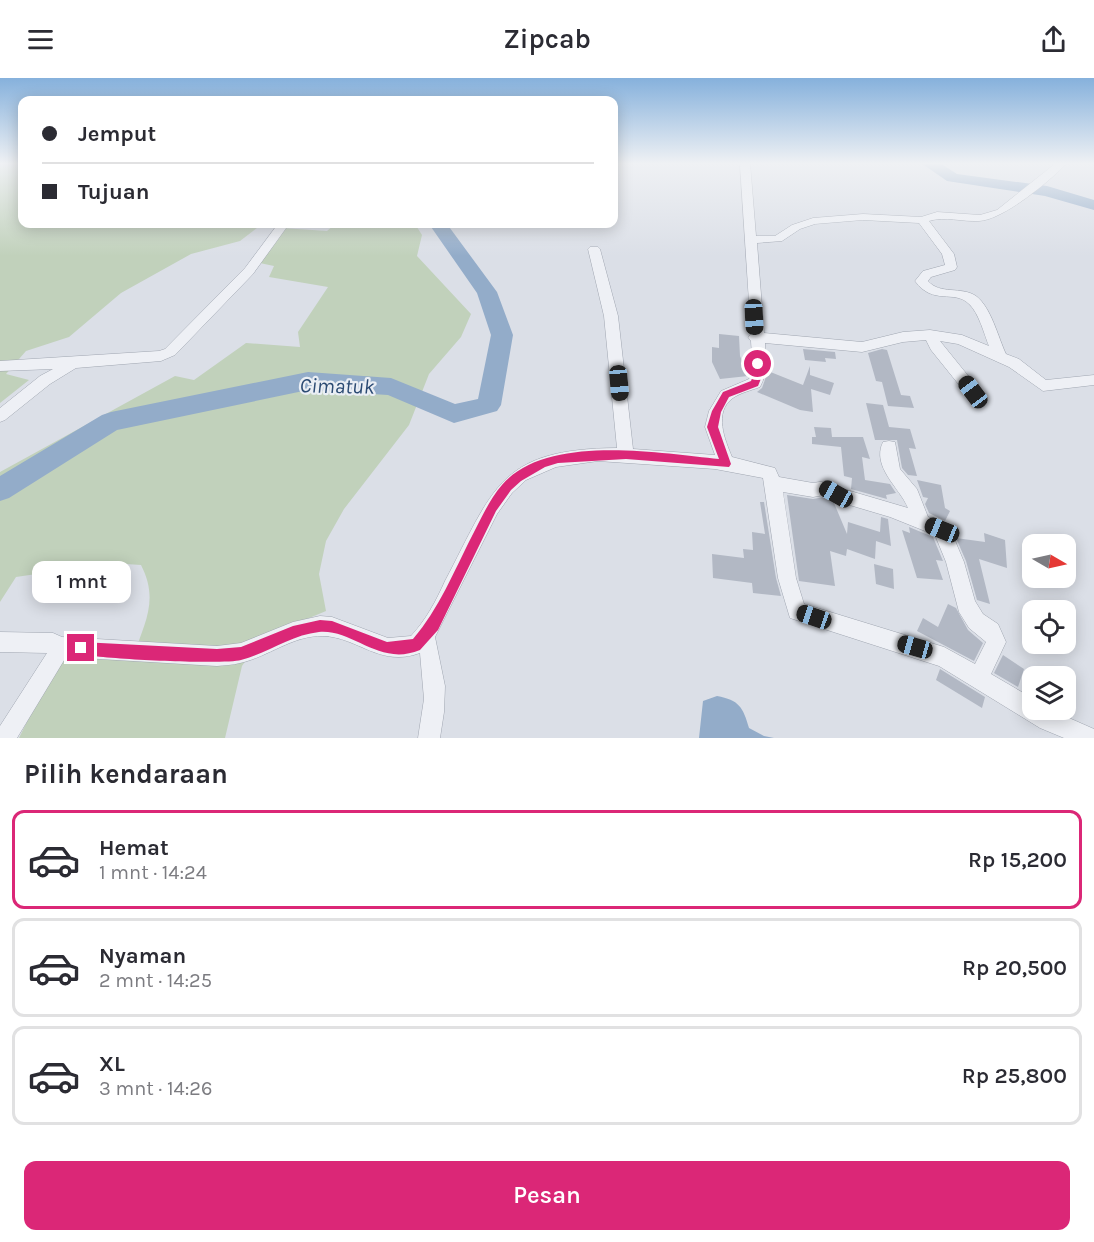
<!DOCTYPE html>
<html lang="id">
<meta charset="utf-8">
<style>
body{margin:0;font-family:Karla,sans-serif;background:#f2f2f3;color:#2b2b33;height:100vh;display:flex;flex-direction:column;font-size:22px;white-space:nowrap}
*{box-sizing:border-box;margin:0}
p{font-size:20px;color:#7c7c81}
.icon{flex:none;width:33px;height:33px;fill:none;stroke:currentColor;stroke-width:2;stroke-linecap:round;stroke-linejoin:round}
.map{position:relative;height:660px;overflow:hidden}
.side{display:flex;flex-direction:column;background:#fff;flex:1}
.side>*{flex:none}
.hud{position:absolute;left:18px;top:18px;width:600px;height:132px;border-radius:12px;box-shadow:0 3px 15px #0003;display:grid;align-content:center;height:132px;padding:0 24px;background:#fff}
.needle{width:39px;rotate:99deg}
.controls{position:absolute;left:1022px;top:456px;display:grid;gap:12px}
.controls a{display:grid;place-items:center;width:54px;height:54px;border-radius:12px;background:#fff;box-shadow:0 3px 15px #0003;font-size:30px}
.end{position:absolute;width:27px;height:27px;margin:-14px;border:8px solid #db2777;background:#fff;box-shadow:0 0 0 3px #fff}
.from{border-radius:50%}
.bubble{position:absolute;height:42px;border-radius:12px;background:#fff;box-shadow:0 3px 15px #0003;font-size:20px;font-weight:600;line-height:42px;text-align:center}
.car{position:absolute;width:18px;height:36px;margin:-18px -9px;border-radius:8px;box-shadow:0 0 4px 2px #0007;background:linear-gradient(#222 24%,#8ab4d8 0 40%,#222 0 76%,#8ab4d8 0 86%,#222 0)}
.hud b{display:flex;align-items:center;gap:21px;height:57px;font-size:22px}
.hud b+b{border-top:2px solid #e1e1e2}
.hud i{width:15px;height:15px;background:#2b2b33}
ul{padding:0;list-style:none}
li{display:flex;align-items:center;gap:18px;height:99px;margin:0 12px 9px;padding:0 12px;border:3px solid #e1e1e2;border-radius:12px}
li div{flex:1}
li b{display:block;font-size:22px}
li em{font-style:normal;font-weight:600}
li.active{border-color:#db2777}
li>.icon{width:54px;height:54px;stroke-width:1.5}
h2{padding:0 24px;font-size:27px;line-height:72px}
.button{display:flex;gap:12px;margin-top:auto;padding:12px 24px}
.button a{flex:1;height:69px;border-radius:12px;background:#db2777;color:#fff;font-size:24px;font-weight:600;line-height:69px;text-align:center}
header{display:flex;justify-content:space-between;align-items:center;height:78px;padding:0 24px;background:#fff;font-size:27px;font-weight:600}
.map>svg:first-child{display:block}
.green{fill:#c1d1bb}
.water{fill:#93acc9}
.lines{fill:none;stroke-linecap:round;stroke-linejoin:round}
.river{fill:#93acc9;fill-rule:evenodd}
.building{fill:#b2b8c4}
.minor-casing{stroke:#a0a6b1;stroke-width:1}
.minor{fill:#eef0f5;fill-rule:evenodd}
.route{fill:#db2777}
.labels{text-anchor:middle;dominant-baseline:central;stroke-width:4.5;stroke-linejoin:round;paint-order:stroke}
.water-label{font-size:21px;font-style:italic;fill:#2c4b73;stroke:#eaeef4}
</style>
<header><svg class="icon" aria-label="menu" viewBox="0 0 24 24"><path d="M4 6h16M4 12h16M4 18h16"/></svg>Zipcab<svg class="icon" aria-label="share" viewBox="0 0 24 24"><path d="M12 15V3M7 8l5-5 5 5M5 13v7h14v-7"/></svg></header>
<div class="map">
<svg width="1094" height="660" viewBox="0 0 1094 660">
<rect width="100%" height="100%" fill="#dbdfe7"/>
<path class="green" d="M0,85H22V146H262L240,163L191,176L121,215L69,259L26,273L6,296L29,302L0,325Z
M335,146H415L422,157L417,178L471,236L461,259L429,296L409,347L344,431L326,463L319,496L326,533C295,546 260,559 242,588L225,660H19L59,578L133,579C145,544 159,522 141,487L111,485L16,499L0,524V394L175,298L194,302L246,265L300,269L298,254L328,209L269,199L274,188L255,184L282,150L327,153Z"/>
<path class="water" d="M717,618C739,622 743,629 749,650L764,658L774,660H699L703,623Z"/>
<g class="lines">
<path class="river" d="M921,85H940L957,96L1047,108L1094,122V132L1045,118L947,103Z
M429,146H447L497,214L513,257L501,327L497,333L454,345L388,317L308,312L117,352L9,420L0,423V398L102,337L111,334L308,294L391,300L455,326L478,321L491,257L477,215Z"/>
</g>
<path class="building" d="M719,256L739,258L740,278L748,298L720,301L712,284V269L719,270Z
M803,271L835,274L836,281L825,280L826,284L805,282Z
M882,271L887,272L901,317L910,318L914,330L888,328L882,304L876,303L868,275Z
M810,288V297L834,305L830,317L811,311L813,334L800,332L757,314L762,310L768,293L803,307Z
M866,325L883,327L889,349L910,351L916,371L909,370L917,398L908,397L902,390L897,362H875Z
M814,349L831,350L832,359H863L870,381L862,379L865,402L890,406L896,415L886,417L887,421L851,411L852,400L844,398L841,369L812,366V359H816Z
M917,402L941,407L945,430L950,433L945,443L929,435L925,426L928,420L923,419Z
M787,417L813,421L824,419L834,425L847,456L848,444L880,454L881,439L888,441L891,468L876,463L875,481L847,471L846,478L830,473L835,508L799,503Z
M760,424H764L776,500L781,518L753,515L752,505L713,500L712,476L744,480L743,471L753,472L752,454L765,456Z
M909,449L933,459L943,483L936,482L943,502L917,500L902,452L910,455Z
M984,455L1005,462L1007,490L979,481L990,526L977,522L966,483L956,460L985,464Z
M874,486L893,491L894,511L876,506Z
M948,526L956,530L968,552L983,565L974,583L917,553L923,540L938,549Z
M1003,577L1024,591L1018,609L994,595Z
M940,591L985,619L982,630L936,602Z"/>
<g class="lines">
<g class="minor-casing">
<path id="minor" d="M740,85H750L756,158H775L792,147L813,140L863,136L921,139L937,134L980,137L997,132L1056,85H1067C1050,103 1003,142 979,143C962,144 945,138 929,143L954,176L957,189L955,192L931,199L928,203C940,217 961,208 976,218C991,229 998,259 1006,276L1019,281L1046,302L1094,297V307L1043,313L1009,289L958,266L940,263L978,310L980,314L978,318H968L931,272L926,262L903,264L862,274L765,265C766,281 768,294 760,309C752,312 740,315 733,320C713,334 725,362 732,379L775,390L779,399L813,405L826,403L840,410L908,430C900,410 871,389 883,364L889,363L895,364L900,391L917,411L928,439L948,446L964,484L975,523L983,536L998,546L1006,564L991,596L1032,620V632H1051L1094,651V660H1064L1040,650L939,588L790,540L778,500L763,400L715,391L598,383L556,389L526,402L512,415L497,436L435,559L445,608L444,634L440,660H418L424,621L420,575C380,590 358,559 323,558C293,557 268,579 240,585C233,587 224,587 217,588L66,579L17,660H0V648L47,575L0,574V554L53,555L62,559L217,568L241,565L293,544L320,538L332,539L388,560L411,558C426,542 436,523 445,503C494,410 499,371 617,370L604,238L588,171L590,169H598L600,171L618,238L633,371L715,377L705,349L709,333L721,313L749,301L753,293L751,263L748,259L751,256ZM863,142L919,145L942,176L945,187L923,193L915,203C933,228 954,211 969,226C979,235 984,256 989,268L962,257L930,252L903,254L862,264L764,255L757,165L782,163L800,151L815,146ZM783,414L813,419L824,417L836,423L890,439L935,457L946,484L959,534L969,550L986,564L975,586L944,569L804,526L796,500Z
M278,146H289L253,196L175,277L161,283L76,290L50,306L5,342L0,344V330L40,298L53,291L0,293V283L159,273L165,271L245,190Z"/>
</g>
<use href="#minor" class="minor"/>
</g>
<linearGradient id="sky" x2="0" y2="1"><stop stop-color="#86b1dc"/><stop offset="0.48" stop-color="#eff1f4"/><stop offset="1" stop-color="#eff1f4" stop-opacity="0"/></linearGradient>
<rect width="1094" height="178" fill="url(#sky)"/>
<path class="route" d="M758,283L761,284L764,293L758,308L729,319L721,334L718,349L731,386L729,389L626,381L558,385L545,389L521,403L511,412L496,433L438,552L420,572C379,589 354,551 319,554C291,557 268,575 241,582C224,587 92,581 77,575L75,570L77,566L81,564L217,571L241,569L293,548L320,542L332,543L387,564L413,561C439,531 454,493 472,458C481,441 489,422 502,407C546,355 659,375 719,381L707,349L712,333L723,314L751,303L755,293L753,286Z"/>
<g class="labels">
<g class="water-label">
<text transform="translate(337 308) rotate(1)">Cimatuk</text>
</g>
</g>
</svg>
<div class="controls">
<a><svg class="needle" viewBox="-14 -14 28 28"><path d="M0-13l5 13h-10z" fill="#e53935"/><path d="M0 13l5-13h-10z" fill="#7c7c81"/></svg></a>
<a><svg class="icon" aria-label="locate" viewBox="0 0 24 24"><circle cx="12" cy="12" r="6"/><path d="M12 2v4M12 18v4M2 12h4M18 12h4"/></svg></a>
<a><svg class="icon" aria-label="layers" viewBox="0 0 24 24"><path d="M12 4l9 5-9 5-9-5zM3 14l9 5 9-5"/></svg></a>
</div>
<i class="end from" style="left:758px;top:286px"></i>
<i class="end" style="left:81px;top:570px"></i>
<div class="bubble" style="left:32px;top:483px;width:99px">1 mnt</div>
<i class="car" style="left:754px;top:239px;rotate:177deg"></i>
<i class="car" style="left:619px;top:305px;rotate:175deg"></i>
<i class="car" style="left:973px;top:314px;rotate:323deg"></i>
<i class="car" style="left:836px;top:416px;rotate:299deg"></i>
<i class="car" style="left:942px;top:452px;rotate:292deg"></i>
<i class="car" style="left:814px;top:539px;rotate:289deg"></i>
<i class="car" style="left:915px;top:569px;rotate:286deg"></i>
<div class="hud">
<b><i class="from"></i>Jemput</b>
<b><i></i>Tujuan</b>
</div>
</div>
<section class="side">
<h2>Pilih kendaraan</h2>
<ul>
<li class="active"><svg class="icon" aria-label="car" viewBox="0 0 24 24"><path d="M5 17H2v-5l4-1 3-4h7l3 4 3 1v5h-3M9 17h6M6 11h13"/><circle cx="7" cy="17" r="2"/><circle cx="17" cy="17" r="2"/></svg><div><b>Hemat</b><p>1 mnt · 14:24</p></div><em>Rp 15,200</em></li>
<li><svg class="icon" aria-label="car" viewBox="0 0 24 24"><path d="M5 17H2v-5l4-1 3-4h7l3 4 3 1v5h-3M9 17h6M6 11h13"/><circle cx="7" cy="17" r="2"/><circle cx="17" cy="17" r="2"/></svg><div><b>Nyaman</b><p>2 mnt · 14:25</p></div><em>Rp 20,500</em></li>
<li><svg class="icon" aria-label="car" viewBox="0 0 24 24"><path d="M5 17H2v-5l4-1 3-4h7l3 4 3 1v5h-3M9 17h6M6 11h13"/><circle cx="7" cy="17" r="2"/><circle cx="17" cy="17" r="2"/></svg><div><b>XL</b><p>3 mnt · 14:26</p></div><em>Rp 25,800</em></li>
</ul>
<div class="button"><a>Pesan</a></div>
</section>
